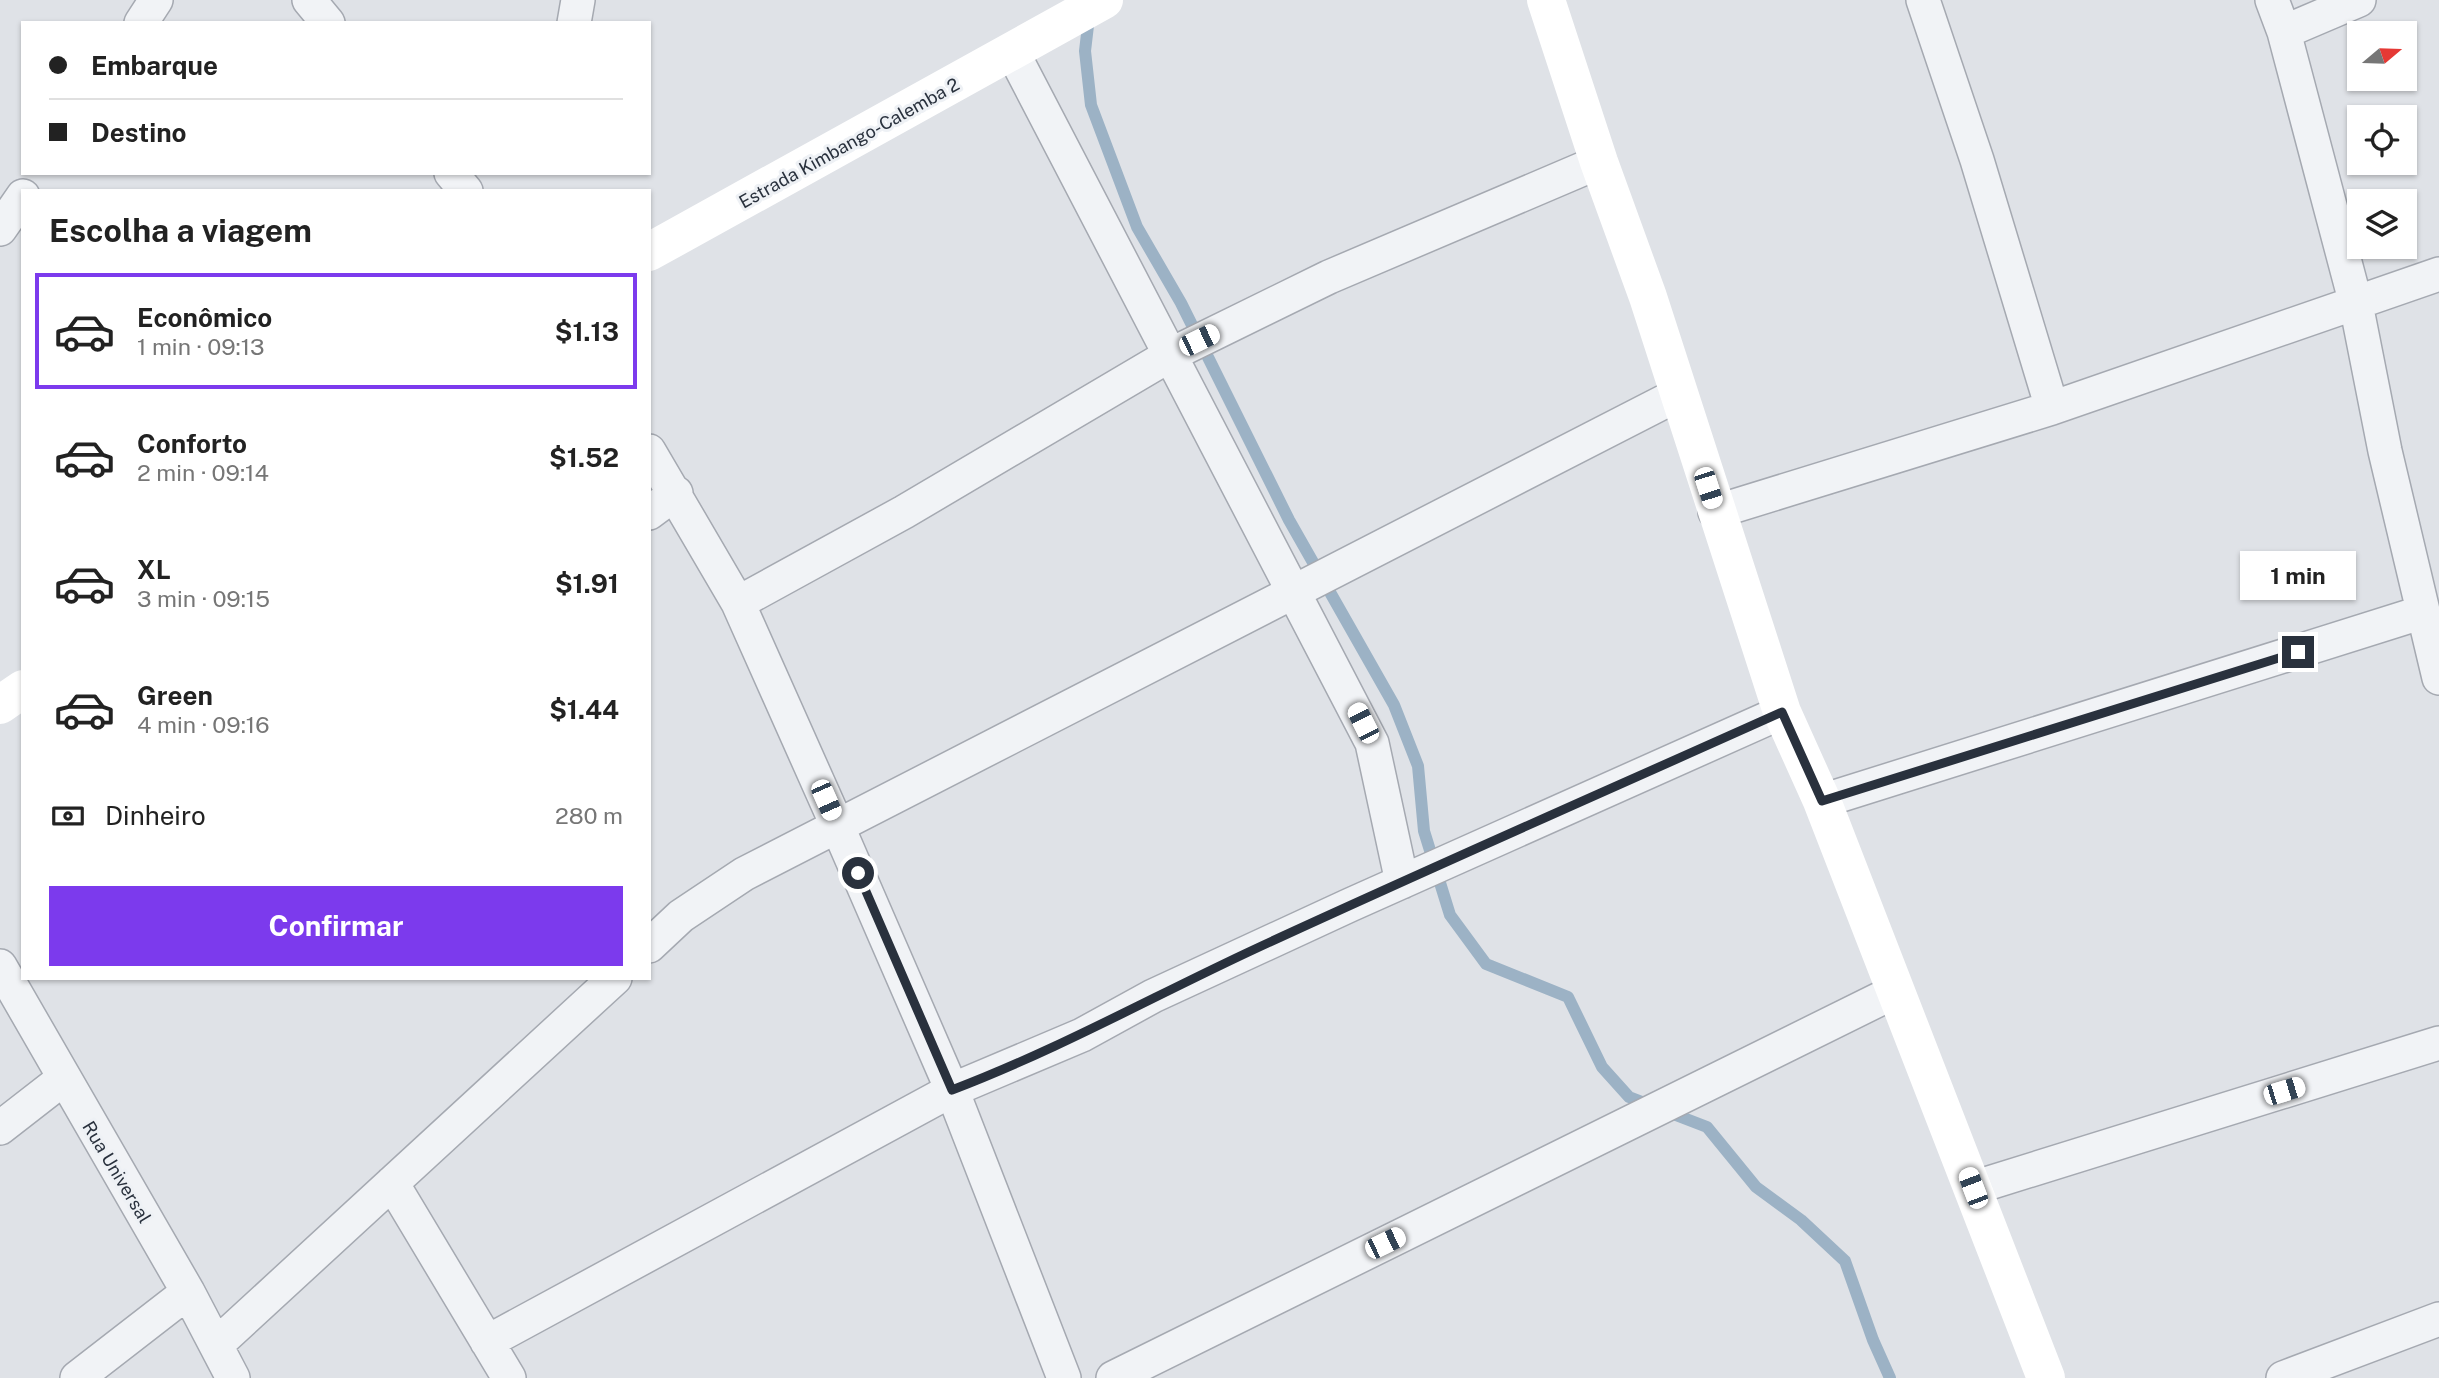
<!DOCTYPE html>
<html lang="pt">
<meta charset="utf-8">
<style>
body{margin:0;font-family:"Public Sans",sans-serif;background:#f2f2f2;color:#222;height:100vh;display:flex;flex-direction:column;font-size:26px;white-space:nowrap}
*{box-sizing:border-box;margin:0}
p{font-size:23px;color:#767676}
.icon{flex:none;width:38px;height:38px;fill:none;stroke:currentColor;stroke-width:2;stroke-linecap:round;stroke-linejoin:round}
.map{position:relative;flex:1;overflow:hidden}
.details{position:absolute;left:21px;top:189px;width:630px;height:791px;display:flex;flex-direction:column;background:#fff;border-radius:0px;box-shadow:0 2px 5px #0004}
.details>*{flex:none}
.guide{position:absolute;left:21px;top:21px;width:630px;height:154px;border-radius:0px;box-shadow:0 2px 5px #0004;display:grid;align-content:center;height:154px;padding:0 28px;background:#fff}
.needle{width:46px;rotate:71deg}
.buttons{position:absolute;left:2347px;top:21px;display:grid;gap:14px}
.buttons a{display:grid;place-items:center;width:70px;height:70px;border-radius:0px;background:#fff;box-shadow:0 2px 5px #0004;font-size:35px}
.end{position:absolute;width:32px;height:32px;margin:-16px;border:9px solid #29313d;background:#fff;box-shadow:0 0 0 4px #fff}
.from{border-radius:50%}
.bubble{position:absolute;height:49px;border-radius:0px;background:#fff;box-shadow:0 2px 5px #0004;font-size:23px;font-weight:700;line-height:49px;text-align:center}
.car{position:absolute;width:21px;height:42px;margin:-21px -10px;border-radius:9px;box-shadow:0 0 5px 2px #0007;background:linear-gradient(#fff 24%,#345 0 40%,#fff 0 76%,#345 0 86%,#fff 0)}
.guide b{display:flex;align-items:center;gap:24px;height:66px;font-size:26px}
.guide b+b{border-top:2px solid #e0e0e0}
.guide i{width:18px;height:18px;background:#222}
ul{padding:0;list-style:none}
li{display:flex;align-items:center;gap:21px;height:116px;margin:0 14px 10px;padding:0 14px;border:4px solid transparent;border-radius:0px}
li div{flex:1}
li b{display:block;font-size:26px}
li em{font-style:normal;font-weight:700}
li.on{border-color:#7c3aed}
li>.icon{width:63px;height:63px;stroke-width:1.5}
h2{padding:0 28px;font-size:32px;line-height:84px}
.pay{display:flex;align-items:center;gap:18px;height:77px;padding:0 28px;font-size:26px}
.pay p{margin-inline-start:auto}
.button{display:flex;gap:14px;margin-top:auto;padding:14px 28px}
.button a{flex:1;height:80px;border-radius:0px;background:#7c3aed;color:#fff;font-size:28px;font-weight:700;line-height:80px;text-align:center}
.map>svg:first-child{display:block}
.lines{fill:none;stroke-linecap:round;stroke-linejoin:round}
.stream{stroke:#9cb2c5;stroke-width:12}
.street-casing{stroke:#a5a9b1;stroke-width:36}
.street{stroke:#f1f3f6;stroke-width:33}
.secondary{stroke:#fff;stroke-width:38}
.route{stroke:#29313d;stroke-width:9}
.labels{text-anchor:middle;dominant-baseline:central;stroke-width:6;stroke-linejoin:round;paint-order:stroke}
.street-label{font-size:18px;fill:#29313d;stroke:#eef1f5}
</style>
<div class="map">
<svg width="2439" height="1378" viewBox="0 0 2439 1378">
<rect width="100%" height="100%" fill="#dfe2e7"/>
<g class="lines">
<path class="stream" d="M1089,17L1085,51L1091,105L1137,227L1181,303L1289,520L1394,705L1418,766L1424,831L1450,915L1486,964L1568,997L1602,1067L1629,1097L1707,1127L1756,1187L1801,1220L1845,1261L1873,1340L1890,1378"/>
<g class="street-casing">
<path id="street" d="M309,0L328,23
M1923,0L1977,160L2052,408
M2272,0L2284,32L2356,304L2385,451L2439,678
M141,23L156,0
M574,23L578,0
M2284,32L2359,0
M1013,53L1372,743L1402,882
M451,173L466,191
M0,229L23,196
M649,451L738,603L837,825L952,1090L1064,1378
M1715,512L2052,408L2439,274
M649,513L676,493
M738,603L904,512L1170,355L1329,277L1599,162
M1822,801L2423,612
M649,946L681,916L744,874L1677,395
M0,966L188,1292L233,1378
M0,1128L63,1079
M392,1183L509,1378
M1973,1188L2439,1043
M487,1342L952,1090L1082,1035L1153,996L1350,905L1782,712
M216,1345L615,978
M77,1378L188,1292
M1113,1378L1896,991
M2283,1378L2439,1319"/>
</g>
<use href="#street" class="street"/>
<path class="secondary" d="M1546,0L1599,162L1648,297L1782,712L1822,801L2046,1378
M649,252L1104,0
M0,705L23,689"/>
</g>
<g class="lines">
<path class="route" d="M858,873L952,1090C1057,1050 1154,996 1255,949C1430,868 1606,791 1782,712L1822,801L2298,652"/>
</g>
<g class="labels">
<g class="street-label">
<text transform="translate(849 143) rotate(-29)">Estrada Kimbango-Calemba 2</text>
<text transform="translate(117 1172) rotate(59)">Rua Universal</text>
</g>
</g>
</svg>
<div class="buttons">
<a><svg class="needle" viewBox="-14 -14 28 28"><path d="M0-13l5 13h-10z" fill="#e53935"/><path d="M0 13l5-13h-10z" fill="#767676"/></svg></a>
<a><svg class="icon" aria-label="locate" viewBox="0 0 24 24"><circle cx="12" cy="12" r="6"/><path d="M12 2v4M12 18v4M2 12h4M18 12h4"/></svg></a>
<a><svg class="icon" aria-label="layers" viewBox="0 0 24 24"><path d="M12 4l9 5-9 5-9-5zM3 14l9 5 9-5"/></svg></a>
</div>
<i class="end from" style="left:858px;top:873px"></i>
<i class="end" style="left:2298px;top:652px"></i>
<div class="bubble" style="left:2240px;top:551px;width:116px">1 min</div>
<i class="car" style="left:1199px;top:340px;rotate:64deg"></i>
<i class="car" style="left:1708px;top:488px;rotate:162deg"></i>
<i class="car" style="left:1363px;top:723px;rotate:333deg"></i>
<i class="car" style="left:826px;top:800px;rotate:156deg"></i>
<i class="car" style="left:2284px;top:1091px;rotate:73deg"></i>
<i class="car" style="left:1973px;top:1188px;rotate:339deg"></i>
<i class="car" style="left:1385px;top:1243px;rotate:64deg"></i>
<div class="guide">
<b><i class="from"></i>Embarque</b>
<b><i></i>Destino</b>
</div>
<section class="details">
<h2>Escolha a viagem</h2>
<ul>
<li class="on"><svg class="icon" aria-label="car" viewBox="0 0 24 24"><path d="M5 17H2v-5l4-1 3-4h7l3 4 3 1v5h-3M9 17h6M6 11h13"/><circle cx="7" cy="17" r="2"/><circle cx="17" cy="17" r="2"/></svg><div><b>Econômico</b><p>1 min · 09:13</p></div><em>$1.13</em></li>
<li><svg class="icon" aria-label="car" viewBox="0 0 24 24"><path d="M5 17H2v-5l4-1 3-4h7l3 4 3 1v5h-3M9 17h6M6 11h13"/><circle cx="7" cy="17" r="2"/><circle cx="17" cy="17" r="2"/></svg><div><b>Conforto</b><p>2 min · 09:14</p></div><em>$1.52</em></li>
<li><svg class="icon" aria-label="car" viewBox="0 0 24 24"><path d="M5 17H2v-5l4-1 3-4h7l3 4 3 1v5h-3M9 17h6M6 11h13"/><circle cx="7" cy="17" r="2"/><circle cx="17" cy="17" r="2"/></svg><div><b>XL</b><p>3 min · 09:15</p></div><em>$1.91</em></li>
<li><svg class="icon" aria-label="car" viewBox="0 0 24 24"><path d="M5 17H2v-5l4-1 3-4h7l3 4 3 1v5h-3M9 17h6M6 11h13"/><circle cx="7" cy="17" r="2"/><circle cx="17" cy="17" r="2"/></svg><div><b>Green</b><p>4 min · 09:16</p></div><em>$1.44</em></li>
</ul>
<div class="pay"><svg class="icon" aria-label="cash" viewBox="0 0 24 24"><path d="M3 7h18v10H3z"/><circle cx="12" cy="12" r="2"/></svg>Dinheiro<p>280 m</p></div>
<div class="button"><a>Confirmar</a></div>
</section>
</div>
